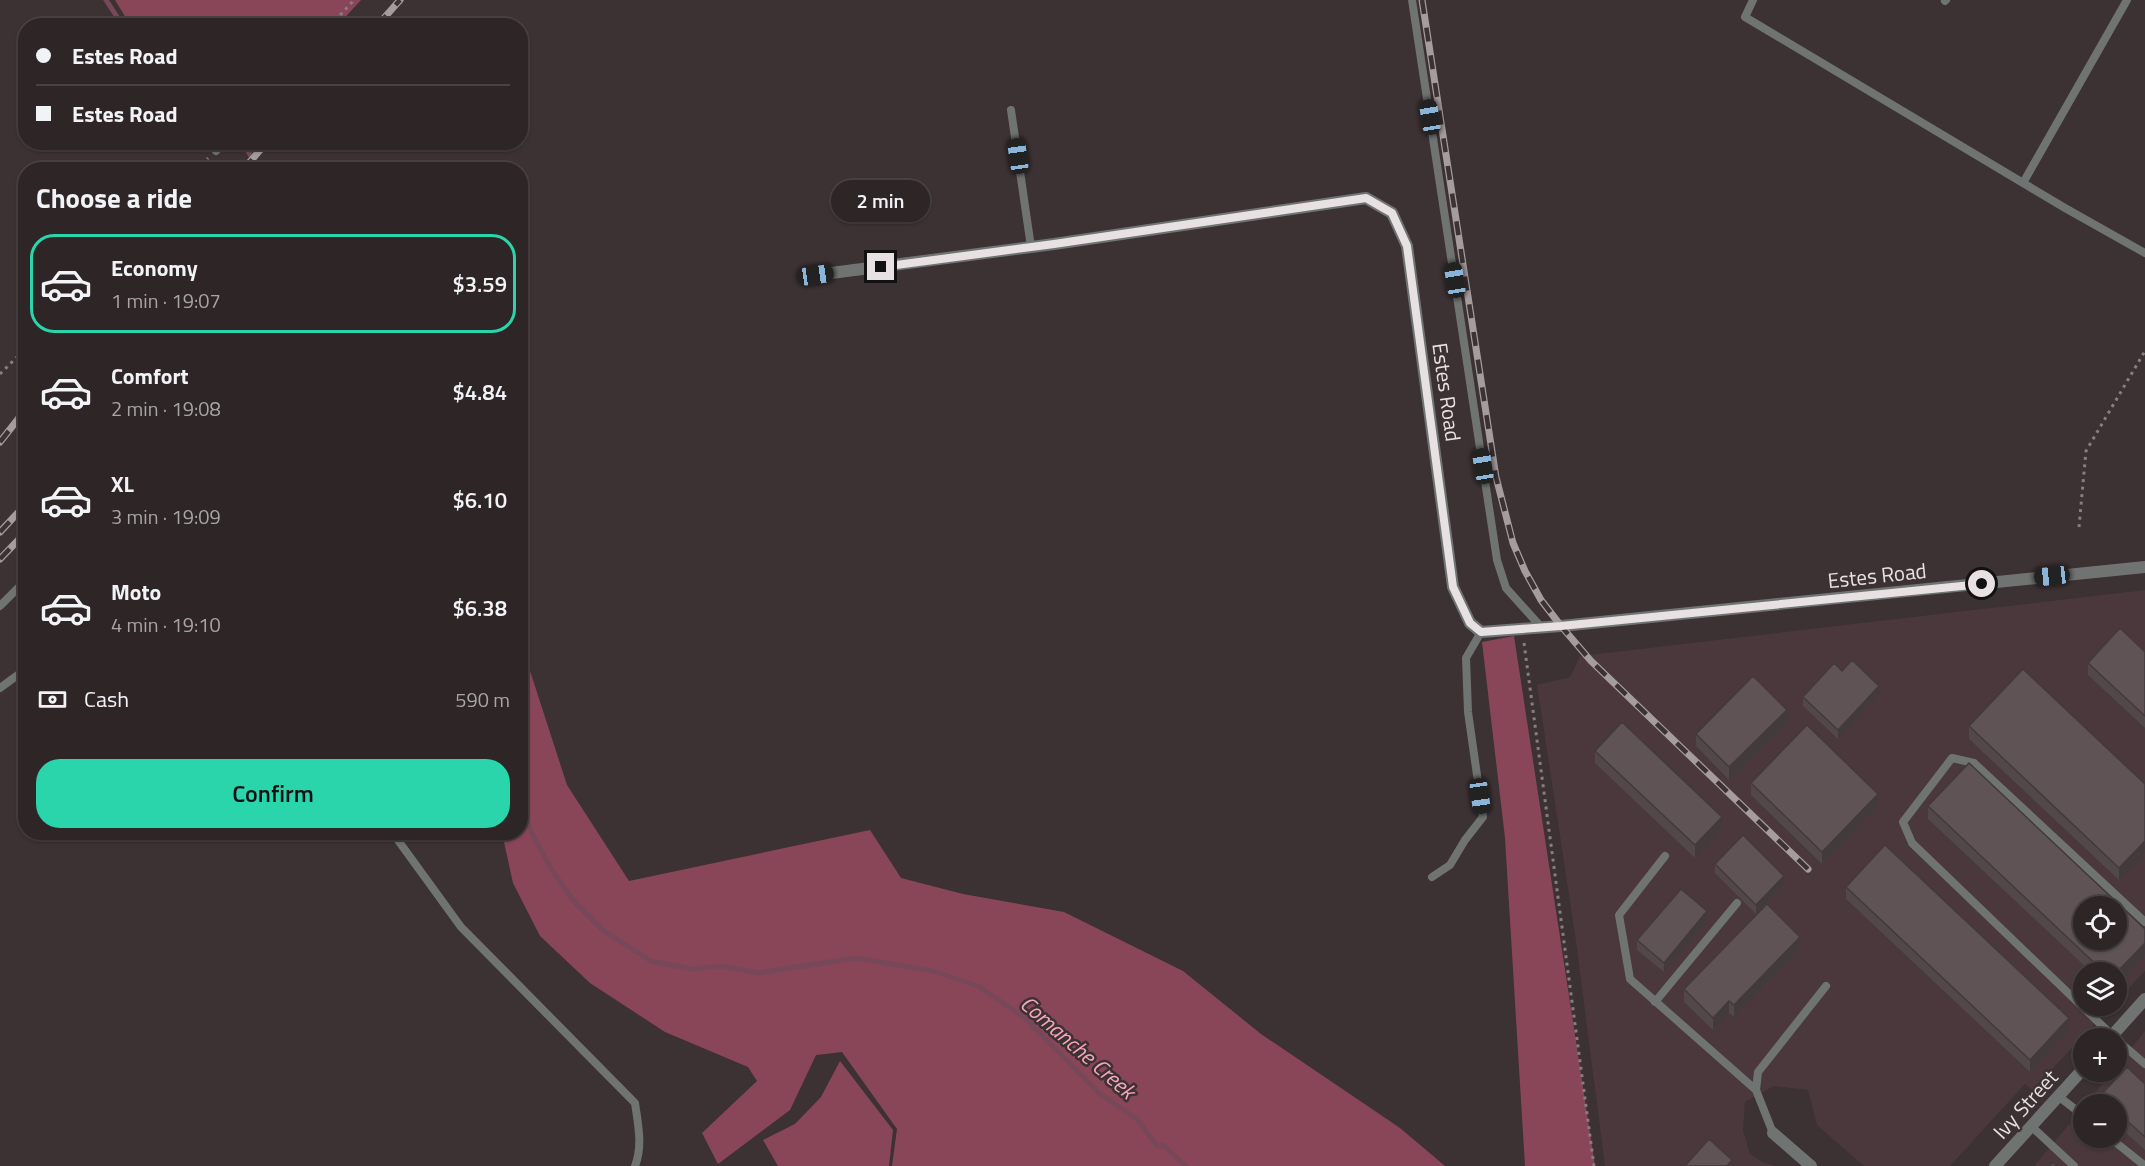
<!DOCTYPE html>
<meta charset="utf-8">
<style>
body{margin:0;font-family:"Titillium Web",sans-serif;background:#393132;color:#f1f3f6;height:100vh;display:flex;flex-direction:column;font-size:22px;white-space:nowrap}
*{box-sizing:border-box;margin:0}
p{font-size:20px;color:#a7a5a7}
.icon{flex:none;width:33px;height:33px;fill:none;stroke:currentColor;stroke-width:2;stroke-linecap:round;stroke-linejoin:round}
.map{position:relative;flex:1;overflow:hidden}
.details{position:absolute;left:18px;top:162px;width:510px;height:678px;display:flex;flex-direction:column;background:#2d2526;border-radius:24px;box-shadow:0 2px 4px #0004,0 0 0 2px #484243}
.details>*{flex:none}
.banner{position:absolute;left:18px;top:18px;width:510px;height:132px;border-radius:24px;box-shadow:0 2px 4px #0004,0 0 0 2px #484243;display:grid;align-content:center;height:132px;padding:0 18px;background:#2d2526}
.tools{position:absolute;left:2073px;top:896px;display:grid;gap:12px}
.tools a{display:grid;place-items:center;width:54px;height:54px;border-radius:50%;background:#2d2526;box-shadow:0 2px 4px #0004,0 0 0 2px #484243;font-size:30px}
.end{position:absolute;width:27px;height:27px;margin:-14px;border:8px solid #e8e1e3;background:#111;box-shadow:0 0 0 3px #111}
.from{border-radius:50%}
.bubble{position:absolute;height:42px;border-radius:21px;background:#2d2526;box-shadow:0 2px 4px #0004,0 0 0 2px #484243;font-size:20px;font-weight:600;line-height:42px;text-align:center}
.car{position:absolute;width:18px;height:36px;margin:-18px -9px;border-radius:8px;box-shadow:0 0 4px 2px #0007;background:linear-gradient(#222 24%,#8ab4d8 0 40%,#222 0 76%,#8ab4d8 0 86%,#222 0)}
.banner b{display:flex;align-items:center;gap:21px;height:57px;font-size:22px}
.banner b+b{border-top:2px solid #484243}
.banner i{width:15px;height:15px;background:#f1f3f6}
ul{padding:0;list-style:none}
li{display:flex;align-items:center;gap:18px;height:99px;margin:0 12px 9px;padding:0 6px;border:3px solid transparent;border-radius:24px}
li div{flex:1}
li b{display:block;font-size:22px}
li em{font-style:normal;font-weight:600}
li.selected{border-color:#2bd5ac}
li>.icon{width:54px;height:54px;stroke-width:1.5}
h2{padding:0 18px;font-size:27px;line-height:72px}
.pay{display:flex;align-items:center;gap:15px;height:66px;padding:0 18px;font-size:22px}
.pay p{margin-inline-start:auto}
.cta{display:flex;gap:12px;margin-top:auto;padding:12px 18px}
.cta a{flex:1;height:69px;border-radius:24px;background:#2bd5ac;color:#111;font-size:24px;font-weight:600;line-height:69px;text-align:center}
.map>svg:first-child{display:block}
.built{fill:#4a383c;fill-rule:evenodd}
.green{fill:#8a4659}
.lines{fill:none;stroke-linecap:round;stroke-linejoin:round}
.stream{stroke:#77475a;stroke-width:5}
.path{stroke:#877e80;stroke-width:3;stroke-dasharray:3 4.5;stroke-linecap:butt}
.service{stroke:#6f7472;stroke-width:8}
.minor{stroke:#6f7472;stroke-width:12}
.rail-casing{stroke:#a59c9e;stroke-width:7}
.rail{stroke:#3c3133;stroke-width:4.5;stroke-dasharray:14;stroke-linecap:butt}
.wall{fill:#524749}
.shaded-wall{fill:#423a3c}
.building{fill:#5f5355;stroke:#423a3c;stroke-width:1.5;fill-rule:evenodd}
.route{stroke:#e8e1e3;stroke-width:8}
.labels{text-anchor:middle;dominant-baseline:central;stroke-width:5;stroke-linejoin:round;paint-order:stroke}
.street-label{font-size:21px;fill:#e8e1e3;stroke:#3c3133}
.water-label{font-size:22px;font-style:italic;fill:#f8a5ba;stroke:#3c3133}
</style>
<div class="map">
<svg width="2145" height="1166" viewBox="0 0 2145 1166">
<rect width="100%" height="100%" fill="#3c3133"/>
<path class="built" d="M2145,590V971L2117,1001L2116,972H2084V1005H2113L2032,1090L2025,1084L1950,1166H1864L1817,1125L1808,1090L1774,1086L1745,1102L1743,1130L1750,1154L1764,1163L1776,1166H1605L1576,941L1537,685L1570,677L1580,656ZM2084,906H2116V939H2084Z
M2145,1031V1166H2034L2083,1108L2084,1137H2116V1104H2087L2112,1071H2116L2117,1065Z"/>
<path class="green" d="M115,0H361L338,25L131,26Z
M1514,636L1595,1166H1525L1505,838L1482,642Z
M521,643L567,785L629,881L870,830L901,878L963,894L1064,912L1183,971L1261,1034L1400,1128L1445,1166H892L897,1129L842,1052L816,1055L790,1110L718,1164L702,1133L757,1081L748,1067L665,1032L590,983L540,936L513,883L502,833L520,832Z
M840,1061L893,1130L889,1166H778L763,1140L795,1124L821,1097Z"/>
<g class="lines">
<path class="stream" d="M106,0L123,26
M242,142L260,170
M520,796L531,832L552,870L573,900L604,931L651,961L692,969L722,966L758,973L856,958L933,971L978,986L1025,1018L1100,1094L1137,1119L1157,1146L1163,1145L1186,1166"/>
<path class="path" d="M330,26L354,0
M197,170L208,158
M0,374L26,348
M2079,527L2086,451L2145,351
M1524,643L1594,1166"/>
<path class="service" d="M1412,0L1497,560L1506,588L1542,628
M1753,0L1745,17L2065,208L2145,253
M1945,1L1946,0
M1011,110L1031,247
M216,151L223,142
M2023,183L2127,0
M0,606L26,580
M0,688L26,669
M392,832L461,927L635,1103C638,1124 643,1146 635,1166
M1665,856L1619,915L1630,979L1756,1090
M1432,877L1450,865L1465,840L1483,817L1468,712L1466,658L1481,632
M1655,1002L1737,903
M2115,1038L1912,843L1903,822L1952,758L1974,763L2145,922
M2116,1039L2145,1064
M2058,1096L2084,1116
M2031,1126L2074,1166
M1773,1133L1756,1090L1758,1072L1826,986
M2109,1137L2145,1166"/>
<path class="minor" d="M816,275L1054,244L1366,198L1392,213L1407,246L1453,587L1470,623L1481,632L1561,626L2145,567
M2110,1038L2145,999
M1773,1133L1811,1166
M1995,1166L2084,1068"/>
<g class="rail-casing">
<path id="rail" d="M1422,0L1496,477L1513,543L1525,571L1541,600L1561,626L1591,661L1808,869
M377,26L400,0
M243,170L267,142
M0,442L26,409
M0,532L26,504
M0,559L26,532"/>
</g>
<use href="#rail" class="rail"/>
</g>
<path class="wall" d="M2145,652V728L2088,675V663Z
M1842,671L1879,695L1838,739L1803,706V697Z
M1787,723L1729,780L1696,746V734Z
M1969,726L2145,784L2119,880L1969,739Z
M1595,751L1722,829L1695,858L1595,763Z
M1751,783L1878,806L1822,864L1751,795Z
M1928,806L2145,955L2116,986V972H2091L1928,819Z
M1715,864L1784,886L1756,914L1715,873Z
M1846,887L2069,1031L2030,1072L1846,899Z
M1707,921L1664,972L1637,950V940Z
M1800,949L1734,1017L1729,1013L1713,1030L1684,1002V989Z
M2145,1084V1150L2116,1124V1104H2100V1096Z"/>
<path class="shaded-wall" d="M1879,686V695L1838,739V730Z
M1787,710V723L1729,780V767Z
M1878,794V806L1822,864V852Z
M1722,817V829L1695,858V845Z
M2145,841V853L2119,880V868Z
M1784,876V886L1756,914V905Z
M1707,911V921L1664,972V963Z
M1800,937V949L1734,1017V1005Z
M2145,943V955L2116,986V973Z
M1729,1001V1013L1713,1030V1018Z
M2069,1018V1031L2030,1072V1060Z"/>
<path class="building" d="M2120,628L2145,652V716L2088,663Z
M1852,660L1879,686L1838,730L1803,697L1834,663L1842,671Z
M2023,669L2145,784V841L2119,868L1969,726Z
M1753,676L1787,710L1729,767L1696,734Z
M1622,722L1722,817L1695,845L1595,751Z
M1807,725L1878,794L1822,852L1751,783Z
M1969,763L2145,929V943L2116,973V972H2104L1928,806ZM2084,906H2116V939H2084Z
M1743,835L1784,876L1756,905L1715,864Z
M1885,845L2069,1018L2030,1060L1846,887Z
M1681,889L1707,911L1664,963L1637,940Z
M1767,904L1800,937L1734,1005L1729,1001L1713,1018L1684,989Z
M2127,1067L2145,1084V1137L2116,1111V1104H2109L2100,1096Z
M1709,1139L1732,1160L1727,1166H1685Z
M2053,1162L2057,1166H2049Z"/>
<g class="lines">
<path class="route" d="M881,267L1054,244L1366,198L1392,213L1407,246L1453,587L1470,623L1481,632L1561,626L1982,584"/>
</g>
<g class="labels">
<g class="street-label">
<text transform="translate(1447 392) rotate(82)">Estes Road</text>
<text transform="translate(1877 575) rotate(-6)">Estes Road</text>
<text transform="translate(2025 1104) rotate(-48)">Ivy Street</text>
</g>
<g class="water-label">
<text transform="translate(1078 1047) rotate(41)">Comanche Creek</text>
</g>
</g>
</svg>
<div class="tools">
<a><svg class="icon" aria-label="locate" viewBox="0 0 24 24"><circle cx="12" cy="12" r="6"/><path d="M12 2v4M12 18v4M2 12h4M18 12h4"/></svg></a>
<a><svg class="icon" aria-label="layers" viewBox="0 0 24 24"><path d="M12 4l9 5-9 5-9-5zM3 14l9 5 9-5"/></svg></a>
<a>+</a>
<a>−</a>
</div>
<i class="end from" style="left:1982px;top:584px"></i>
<i class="end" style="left:881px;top:267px"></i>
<div class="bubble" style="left:831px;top:180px;width:99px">2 min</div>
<i class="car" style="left:1430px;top:117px;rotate:351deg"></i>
<i class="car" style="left:1018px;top:156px;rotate:352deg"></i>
<i class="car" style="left:816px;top:275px;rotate:82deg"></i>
<i class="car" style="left:1455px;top:280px;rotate:351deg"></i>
<i class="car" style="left:1483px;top:466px;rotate:351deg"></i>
<i class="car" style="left:2052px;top:576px;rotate:264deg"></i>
<i class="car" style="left:1480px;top:796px;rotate:172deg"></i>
<div class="banner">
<b><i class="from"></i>Estes Road</b>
<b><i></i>Estes Road</b>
</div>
<section class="details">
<h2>Choose a ride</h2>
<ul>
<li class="selected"><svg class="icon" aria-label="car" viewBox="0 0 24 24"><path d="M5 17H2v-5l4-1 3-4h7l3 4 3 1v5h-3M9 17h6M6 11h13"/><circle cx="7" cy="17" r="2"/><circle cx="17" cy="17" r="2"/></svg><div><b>Economy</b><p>1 min · 19:07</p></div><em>$3.59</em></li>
<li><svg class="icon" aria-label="car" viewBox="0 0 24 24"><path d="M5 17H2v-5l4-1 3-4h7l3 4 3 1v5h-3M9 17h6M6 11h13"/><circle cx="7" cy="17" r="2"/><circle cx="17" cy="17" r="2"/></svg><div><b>Comfort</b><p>2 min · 19:08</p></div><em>$4.84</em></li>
<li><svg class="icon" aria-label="car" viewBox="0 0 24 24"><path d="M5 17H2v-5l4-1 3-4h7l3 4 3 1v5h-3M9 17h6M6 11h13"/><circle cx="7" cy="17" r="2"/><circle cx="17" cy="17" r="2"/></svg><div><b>XL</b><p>3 min · 19:09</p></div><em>$6.10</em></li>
<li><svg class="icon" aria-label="car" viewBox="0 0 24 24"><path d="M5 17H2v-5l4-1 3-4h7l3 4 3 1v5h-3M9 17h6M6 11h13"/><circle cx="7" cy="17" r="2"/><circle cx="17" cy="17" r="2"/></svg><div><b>Moto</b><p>4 min · 19:10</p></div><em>$6.38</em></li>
</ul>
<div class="pay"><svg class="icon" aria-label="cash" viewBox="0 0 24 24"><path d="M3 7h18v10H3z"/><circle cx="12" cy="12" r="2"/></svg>Cash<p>590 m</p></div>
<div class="cta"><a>Confirm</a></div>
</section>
</div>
